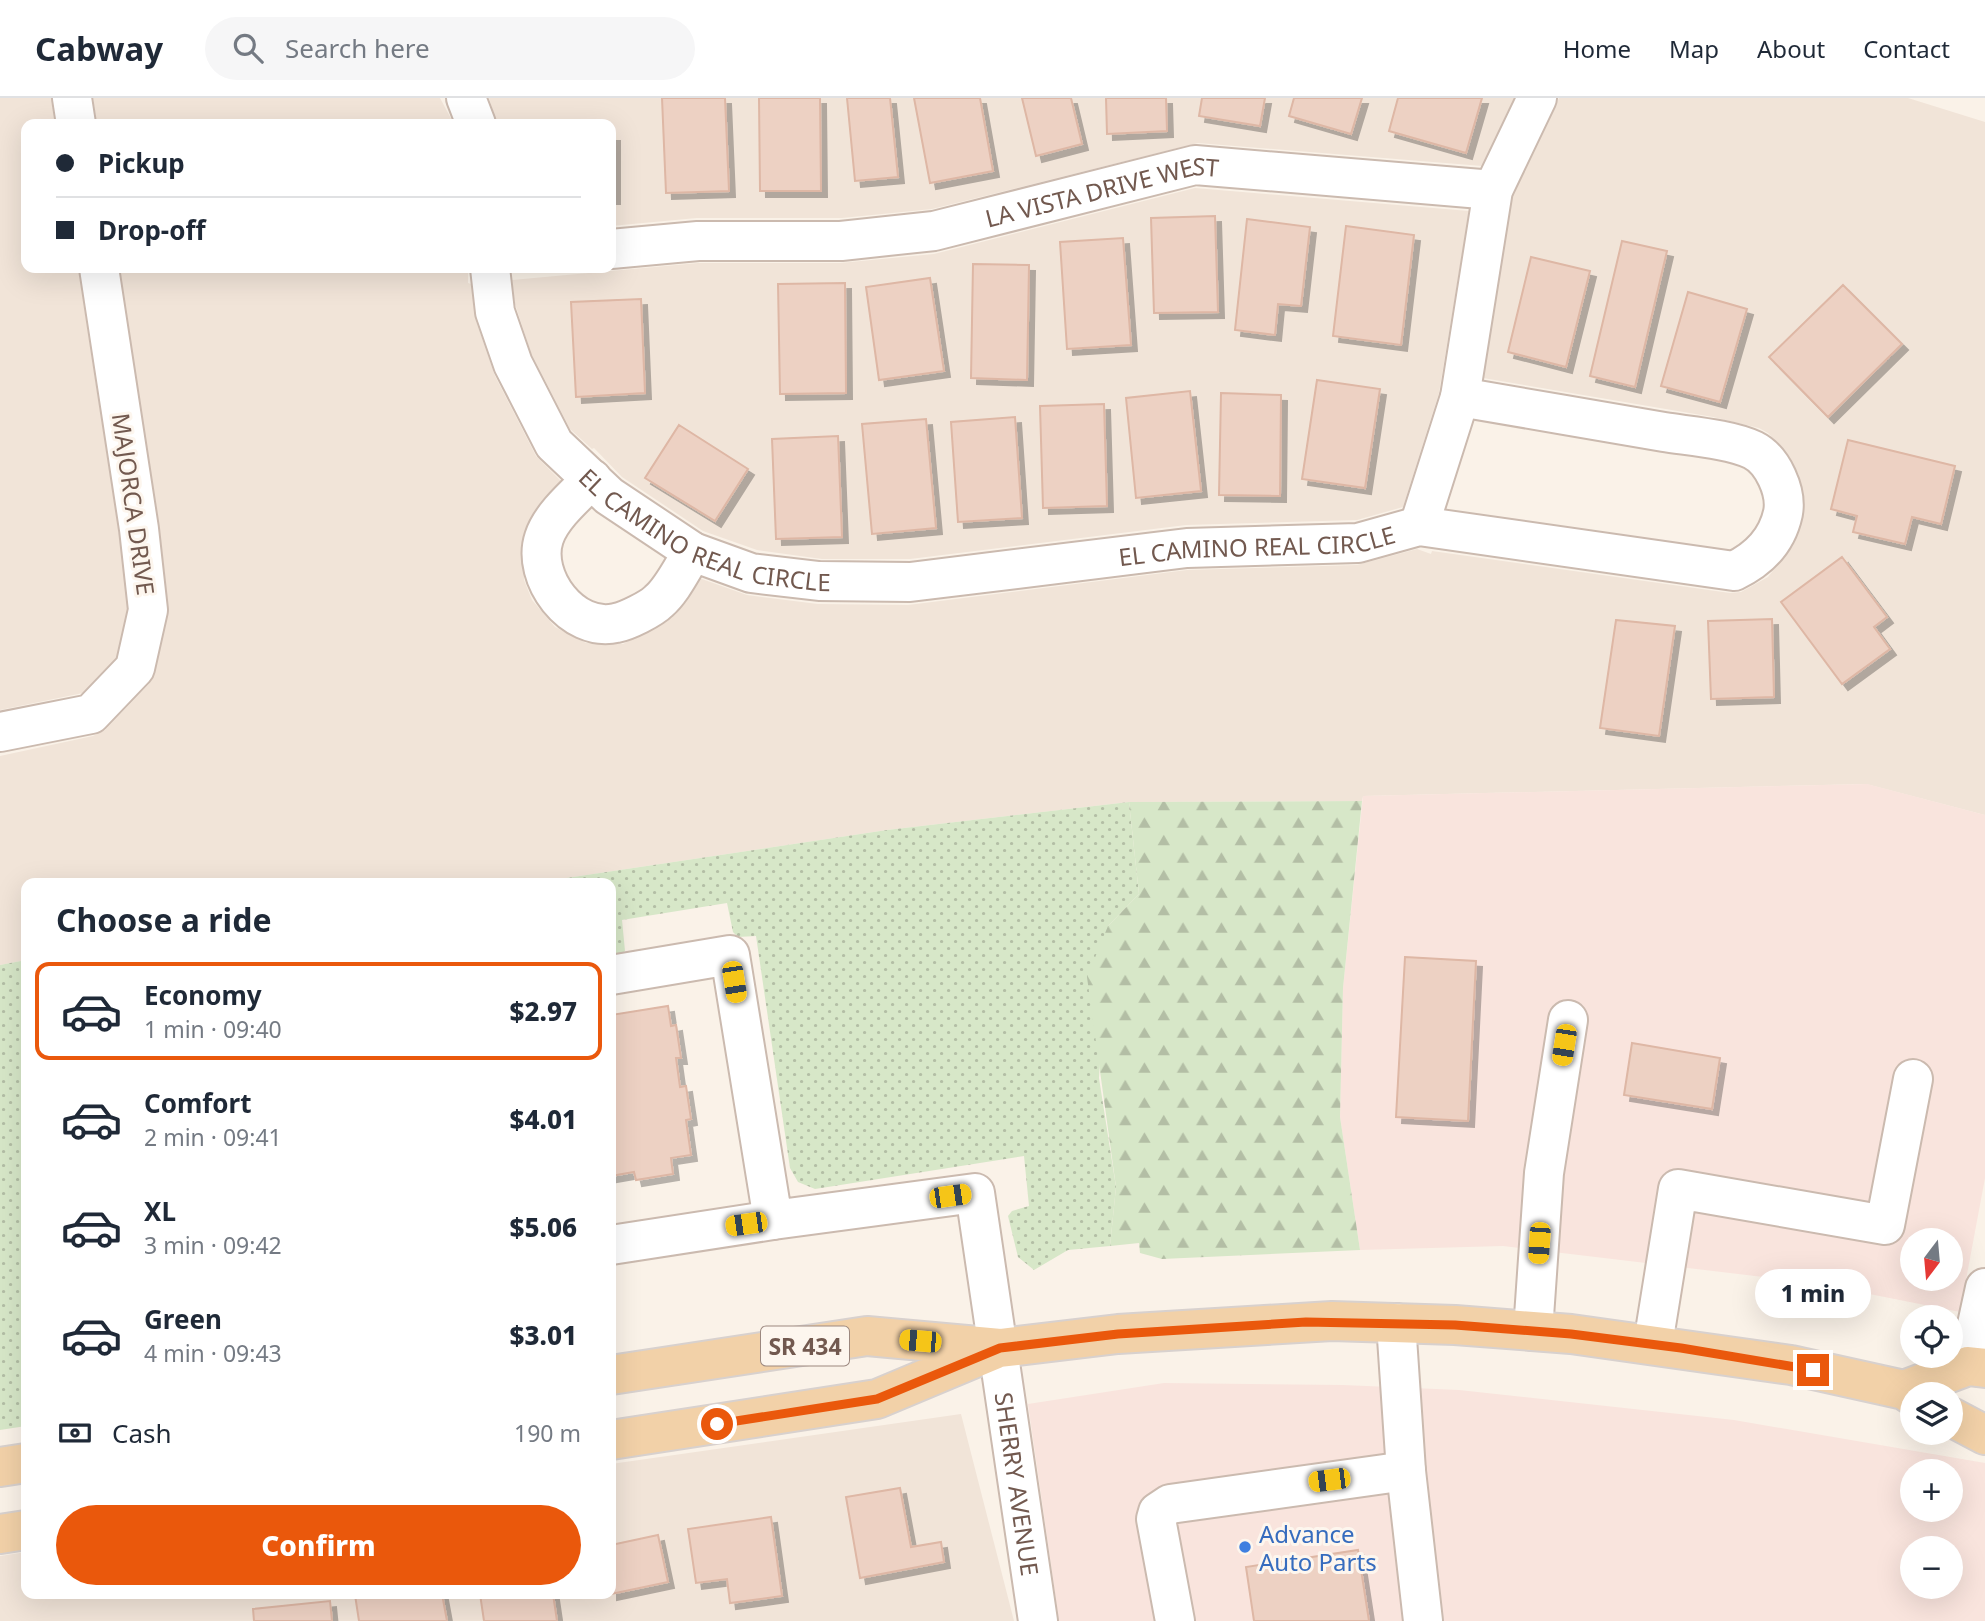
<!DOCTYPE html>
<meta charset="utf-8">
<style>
body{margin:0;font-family:"Noto Sans",sans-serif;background:#f6f6f7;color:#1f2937;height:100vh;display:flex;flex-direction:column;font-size:26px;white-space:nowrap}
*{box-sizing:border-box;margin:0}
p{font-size:23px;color:#747a83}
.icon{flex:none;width:38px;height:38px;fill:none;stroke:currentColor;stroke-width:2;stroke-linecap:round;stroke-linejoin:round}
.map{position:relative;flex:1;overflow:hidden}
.panel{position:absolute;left:21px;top:780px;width:595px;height:721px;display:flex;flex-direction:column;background:#fff;border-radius:14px;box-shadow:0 7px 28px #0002}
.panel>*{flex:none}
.banner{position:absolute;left:21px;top:21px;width:595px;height:154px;border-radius:14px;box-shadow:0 7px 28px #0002;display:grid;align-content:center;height:154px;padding:0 35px;background:#fff}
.needle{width:46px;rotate:196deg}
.tools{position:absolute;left:1900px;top:1130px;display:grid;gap:14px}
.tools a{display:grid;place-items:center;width:63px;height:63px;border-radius:50%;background:#fff;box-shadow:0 7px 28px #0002;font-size:35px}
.end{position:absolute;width:32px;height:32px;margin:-16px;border:9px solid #ea580c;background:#fff;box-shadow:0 0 0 4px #fff}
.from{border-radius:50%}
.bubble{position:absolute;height:49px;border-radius:24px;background:#fff;box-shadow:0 7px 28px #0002;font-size:23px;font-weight:800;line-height:49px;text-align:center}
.car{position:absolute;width:21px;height:42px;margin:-21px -10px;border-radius:9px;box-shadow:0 0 5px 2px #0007;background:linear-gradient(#f5c518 24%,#345 0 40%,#f5c518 0 76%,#345 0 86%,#f5c518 0)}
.banner b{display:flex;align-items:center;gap:24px;height:66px;font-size:26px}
.banner b+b{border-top:2px solid #e0e1e3}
.banner i{width:18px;height:18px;background:#1f2937}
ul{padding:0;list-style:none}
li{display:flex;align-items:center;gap:21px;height:98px;margin:0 14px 10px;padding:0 21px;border:4px solid transparent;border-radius:14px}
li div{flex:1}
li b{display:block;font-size:26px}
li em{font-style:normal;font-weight:800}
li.active{border-color:#ea580c}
li>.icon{width:63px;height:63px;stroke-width:1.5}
h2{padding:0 35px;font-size:32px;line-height:84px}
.pay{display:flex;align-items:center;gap:18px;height:77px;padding:0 35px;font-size:26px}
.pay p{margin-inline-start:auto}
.action{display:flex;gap:14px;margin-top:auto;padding:14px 35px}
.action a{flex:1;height:80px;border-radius:42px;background:#ea580c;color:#fff;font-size:28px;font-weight:800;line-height:80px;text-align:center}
header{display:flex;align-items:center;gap:42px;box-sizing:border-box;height:98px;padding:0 35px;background:#fff;border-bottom:2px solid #e0e1e3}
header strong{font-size:33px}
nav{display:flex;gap:38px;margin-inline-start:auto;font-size:24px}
.search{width:490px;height:63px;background:#f6f6f7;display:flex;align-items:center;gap:18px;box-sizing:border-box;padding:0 24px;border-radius:38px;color:#747a83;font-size:26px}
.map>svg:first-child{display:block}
.residential{fill:#f1e4d8}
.commercial{fill:#f9e4dd;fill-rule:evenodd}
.grass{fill:url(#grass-dots)}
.forest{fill:url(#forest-firs)}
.building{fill:#edd1c3;stroke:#deb7a5;stroke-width:2;filter:url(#shadow)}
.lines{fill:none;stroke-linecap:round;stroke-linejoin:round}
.minor-casing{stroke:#cbbaaf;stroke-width:42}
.major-casing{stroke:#d8d1ce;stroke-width:42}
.minor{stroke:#fff;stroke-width:38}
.major{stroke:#f2d1a8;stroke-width:38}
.route{stroke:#ea580c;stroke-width:9}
.shop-dot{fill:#3f7fe0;stroke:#fdf6ee;stroke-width:2.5}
.labels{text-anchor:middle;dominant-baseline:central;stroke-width:6;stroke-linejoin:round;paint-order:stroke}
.shield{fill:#fdf6ee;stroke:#9c887f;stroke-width:2}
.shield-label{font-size:23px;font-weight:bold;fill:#72594f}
.street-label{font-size:24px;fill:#72594f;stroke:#fdf6ee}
.shop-label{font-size:24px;fill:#366cbe;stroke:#fdf6ee;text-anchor:start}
</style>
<header>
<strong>Cabway</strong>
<div class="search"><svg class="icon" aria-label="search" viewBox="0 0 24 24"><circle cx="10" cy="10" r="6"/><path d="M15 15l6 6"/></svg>Search here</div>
<nav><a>Home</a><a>Map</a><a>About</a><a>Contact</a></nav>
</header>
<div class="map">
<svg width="1985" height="1523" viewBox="0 0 1985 1523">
<defs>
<pattern id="grass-dots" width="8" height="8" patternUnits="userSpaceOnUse" patternTransform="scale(1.75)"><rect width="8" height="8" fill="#d7e7c8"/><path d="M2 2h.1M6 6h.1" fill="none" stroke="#b3bea5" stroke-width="1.8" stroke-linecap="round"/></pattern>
<pattern id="forest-firs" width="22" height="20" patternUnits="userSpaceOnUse" patternTransform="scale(1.75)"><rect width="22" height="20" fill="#d7e7c8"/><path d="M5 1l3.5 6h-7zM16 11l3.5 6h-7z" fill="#b3bea5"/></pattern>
<filter id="shadow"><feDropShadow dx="6" dy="6" stdDeviation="0" flood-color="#0004"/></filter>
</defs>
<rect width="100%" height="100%" fill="#faf2e8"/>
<path class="residential" d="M0,0H51L55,26H26V170H78L119,436L128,512L117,559L83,595L0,612Z
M93,0H440L454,26H97Z
M489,0H1514L1482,68L1198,45L932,111L842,120H697L611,128V26H497Z
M1559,0H1908L1985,24V717L1866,686L1363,698L1362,703L1129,704L887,732L526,786H26V862L0,867V658L93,638L105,632L149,586L155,574L168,507L159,426L119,170H468V185L471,186L476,223L495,278L536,358L561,383L528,427L524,441V482L532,502L555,529L586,545L623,546L667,523L676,516L699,480L747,497L818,506L908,507L1187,472L1357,467L1417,451L1431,456L1432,453L1730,495L1741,494L1768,479L1793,448L1804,414L1799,377L1787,355L1768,335L1759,330L1713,319L1483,280L1512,98Z
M1195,90L1469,113L1439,295L1403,409L1357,422L1186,427L910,461H822L757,452L703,433L622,379L594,350L592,351L570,331L531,255L515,206L512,182L698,165H840L934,156Z
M961,1316L1014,1523H0V1458L26,1454V1496H611V1366Z"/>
<path class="commercial" d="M1867,686L1985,717V1080L1960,1214L1814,1185L1503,1148L1360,1152L1340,1019L1343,890L1363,698ZM1913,1143H1951V1181H1913Z
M1164,1285L1343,1287L1459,1292L1734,1322L1985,1365V1523H1059L1028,1306ZM1913,1374H1951V1412H1913ZM1913,1451H1951V1489H1913Z"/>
<path class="grass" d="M1129,704L1139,796L1108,828L1099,980L1116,1089L1110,1148L1068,1152L1034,1172L1018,1159L1008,1118L1012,1113L1029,1108L1024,1058L815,1091L798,1084L790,1070L756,838L738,839L733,834L727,805L622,822L625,853L617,859L611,855V786H526L887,732Z
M26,862V1328L0,1332V867Z"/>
<path class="forest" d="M1362,703L1343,890L1340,1019L1360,1152L1162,1161L1140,1155L1139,1145L1110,1148L1116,1089L1087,879L1108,828L1139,796L1129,704Z"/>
<path class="building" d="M662,0H725L729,93L666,95Z
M759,0H820L821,93H760Z
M847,0H890L898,79L855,83Z
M914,0H980L993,73L930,85Z
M1022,0H1071L1082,46L1036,58Z
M1106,0H1166L1167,33L1107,36Z
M1202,0H1265L1260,28L1199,18Z
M1294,0H1362L1351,36L1289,18Z
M1398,0H1482L1466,55L1389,33Z
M611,37H614V100H611Z
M1215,118L1218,214L1154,215L1151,120Z
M1247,121L1310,129L1301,208L1278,206L1275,237L1235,232Z
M1346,128L1414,137L1401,247L1333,238Z
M1123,140L1131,247L1067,251L1060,144Z
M1622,143L1667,153L1635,289L1590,278Z
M1531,159L1590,173L1566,269L1508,254Z
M973,166L1029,167L1027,282L971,280Z
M930,180L944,273L879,282L866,189Z
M845,185L846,295L780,296L778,186Z
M1843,187L1902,246L1828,319L1769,259Z
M1688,194L1747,211L1720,304L1661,288Z
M641,201L645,295L576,299L571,204Z
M1317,282L1380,291L1365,390L1302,381Z
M1190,293L1201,393L1136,400L1126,300Z
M1221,295L1281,297L1280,398L1219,397Z
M1104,306L1107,408L1043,410L1040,308Z
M1015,319L1022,420L958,424L951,324Z
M926,321L936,430L872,436L862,326Z
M679,327L748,371L715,423L645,380Z
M838,338L842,439L776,441L772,341Z
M1848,342L1955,368L1941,426L1912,419L1905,446L1853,434L1857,418L1831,411Z
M1842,459L1887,519L1874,529L1890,551L1842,586L1781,504Z
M1772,521L1774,599L1711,601L1708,523Z
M1616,522L1675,528L1659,638L1600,630Z
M1405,859L1476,863L1468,1023L1396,1019Z
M668,908L671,928L676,927L681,960H676L680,989L686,988L691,1021L686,1022L691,1057L671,1060L673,1076L636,1082L634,1074L611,1078V917Z
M1632,945L1720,960L1712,1011L1624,997Z
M900,1390L911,1449L941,1444L944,1464L860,1480L846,1399Z
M771,1419L782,1498L730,1505L727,1481L696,1485L688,1431Z
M658,1437L668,1484L611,1496V1447Z
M1358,1452L1369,1523H1254L1246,1469Z
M358,1496H442L447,1523H359L355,1497Z
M480,1496H553L557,1523H484Z
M330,1503L332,1523H254L253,1511Z"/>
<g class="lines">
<g class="minor-casing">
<g id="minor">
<path d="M72,0L76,26"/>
<path d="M466,0L476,26"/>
<path id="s1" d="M611,151L698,143H841L934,133L1195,67L1493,92"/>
<path id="s2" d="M490,170L495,214L513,266L554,346L609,398L693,454L751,475L819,483L910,484L1187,450L1358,445L1419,428L1734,473C1759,461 1777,443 1783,415C1787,394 1773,362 1753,352C1730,341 1689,338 1664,334C1596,322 1528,311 1460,299"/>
<path d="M592,381C576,397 551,418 544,440C531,479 572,535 616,525C627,523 651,511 659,503C673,491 683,468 693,454"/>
<path d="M1419,428L1460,299L1493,92L1537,0"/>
<path d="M0,634L91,616L135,570L148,512L139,431L99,170"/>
<path id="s3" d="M611,877L730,857L773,1122L975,1095L1038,1523"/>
<path d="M611,1147L773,1122"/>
<path d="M1396,1225L1406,1373L1423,1523"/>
<path d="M1533,1233L1544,1075L1568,922"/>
<path d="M1653,1246L1678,1091L1885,1127L1913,981"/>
<path d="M1968,1268L1985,1190"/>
<path d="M1175,1523L1156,1421L1158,1414L1170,1406L1406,1373"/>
</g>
</g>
<g class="major-casing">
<path id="major" d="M611,1277L867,1238L1000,1250L1118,1236L1332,1223L1455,1227L1571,1236L1791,1267L1904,1292L1913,1298
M1904,1292L1968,1268L1985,1270
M1951,1319L1985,1337
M611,1342L877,1301L994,1252
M0,1369L26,1365
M0,1436L26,1432"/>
</g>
<use href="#minor" class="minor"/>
<use href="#major" class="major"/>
</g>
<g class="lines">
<path class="route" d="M717,1326L877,1301L1000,1250L1118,1236L1306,1224L1455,1227L1571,1236L1681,1250L1813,1272"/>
</g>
<circle class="shop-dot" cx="1245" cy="1449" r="7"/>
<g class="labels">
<rect class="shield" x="761" y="1228.5" width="88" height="39" rx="5"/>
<g class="shield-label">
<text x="805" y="1248">SR 434</text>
</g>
<g class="street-label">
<text stroke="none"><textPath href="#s1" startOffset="497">LA VISTA DRIVE WEST</textPath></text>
<text transform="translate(134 406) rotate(82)">MAJORCA DRIVE</text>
<text stroke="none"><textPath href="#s2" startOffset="369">EL CAMINO REAL CIRCLE</textPath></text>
<text stroke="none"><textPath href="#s2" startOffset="936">EL CAMINO REAL CIRCLE</textPath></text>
<text stroke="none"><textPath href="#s3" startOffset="887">SHERRY AVENUE</textPath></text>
</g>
<g class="shop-label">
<text x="1259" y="1435">Advance<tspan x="1259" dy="28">Auto Parts</tspan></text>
</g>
</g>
</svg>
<div class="tools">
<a><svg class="needle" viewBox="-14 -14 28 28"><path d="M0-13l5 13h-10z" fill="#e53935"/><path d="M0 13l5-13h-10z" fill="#747a83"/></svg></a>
<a><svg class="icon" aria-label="locate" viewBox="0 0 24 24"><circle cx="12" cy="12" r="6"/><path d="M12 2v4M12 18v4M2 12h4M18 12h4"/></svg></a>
<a><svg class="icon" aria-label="layers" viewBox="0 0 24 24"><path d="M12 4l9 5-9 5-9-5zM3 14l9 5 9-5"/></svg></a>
<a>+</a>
<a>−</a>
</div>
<i class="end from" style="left:717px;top:1326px"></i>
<i class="end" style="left:1813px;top:1272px"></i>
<div class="bubble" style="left:1755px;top:1171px;width:116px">1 min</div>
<i class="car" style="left:734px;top:884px;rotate:171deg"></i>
<i class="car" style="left:1564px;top:947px;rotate:189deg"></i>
<i class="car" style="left:950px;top:1098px;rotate:82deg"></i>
<i class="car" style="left:746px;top:1126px;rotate:262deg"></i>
<i class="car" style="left:1539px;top:1145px;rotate:184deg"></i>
<i class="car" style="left:920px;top:1243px;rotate:275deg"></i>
<i class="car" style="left:1329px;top:1382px;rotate:263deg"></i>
<div class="banner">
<b><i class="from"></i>Pickup</b>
<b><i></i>Drop-off</b>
</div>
<section class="panel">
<h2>Choose a ride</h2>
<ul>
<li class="active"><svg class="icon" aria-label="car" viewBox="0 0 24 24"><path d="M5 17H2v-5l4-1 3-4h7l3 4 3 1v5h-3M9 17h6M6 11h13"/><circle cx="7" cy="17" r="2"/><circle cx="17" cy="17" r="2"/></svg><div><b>Economy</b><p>1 min · 09:40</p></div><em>$2.97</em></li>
<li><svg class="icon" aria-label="car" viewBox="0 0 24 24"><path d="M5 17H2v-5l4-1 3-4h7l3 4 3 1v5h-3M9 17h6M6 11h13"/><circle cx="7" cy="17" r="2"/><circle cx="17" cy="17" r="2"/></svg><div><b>Comfort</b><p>2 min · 09:41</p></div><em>$4.01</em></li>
<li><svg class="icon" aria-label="car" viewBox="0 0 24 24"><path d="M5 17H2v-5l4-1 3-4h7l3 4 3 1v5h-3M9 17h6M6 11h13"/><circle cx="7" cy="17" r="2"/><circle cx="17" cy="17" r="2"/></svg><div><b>XL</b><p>3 min · 09:42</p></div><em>$5.06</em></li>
<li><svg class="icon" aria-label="car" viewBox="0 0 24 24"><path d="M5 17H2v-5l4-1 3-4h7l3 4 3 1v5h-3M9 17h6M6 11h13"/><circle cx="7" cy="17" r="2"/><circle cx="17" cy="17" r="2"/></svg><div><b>Green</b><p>4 min · 09:43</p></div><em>$3.01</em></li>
</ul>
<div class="pay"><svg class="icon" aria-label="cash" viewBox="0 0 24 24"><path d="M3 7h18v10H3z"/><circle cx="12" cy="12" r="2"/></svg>Cash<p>190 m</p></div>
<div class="action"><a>Confirm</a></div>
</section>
</div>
